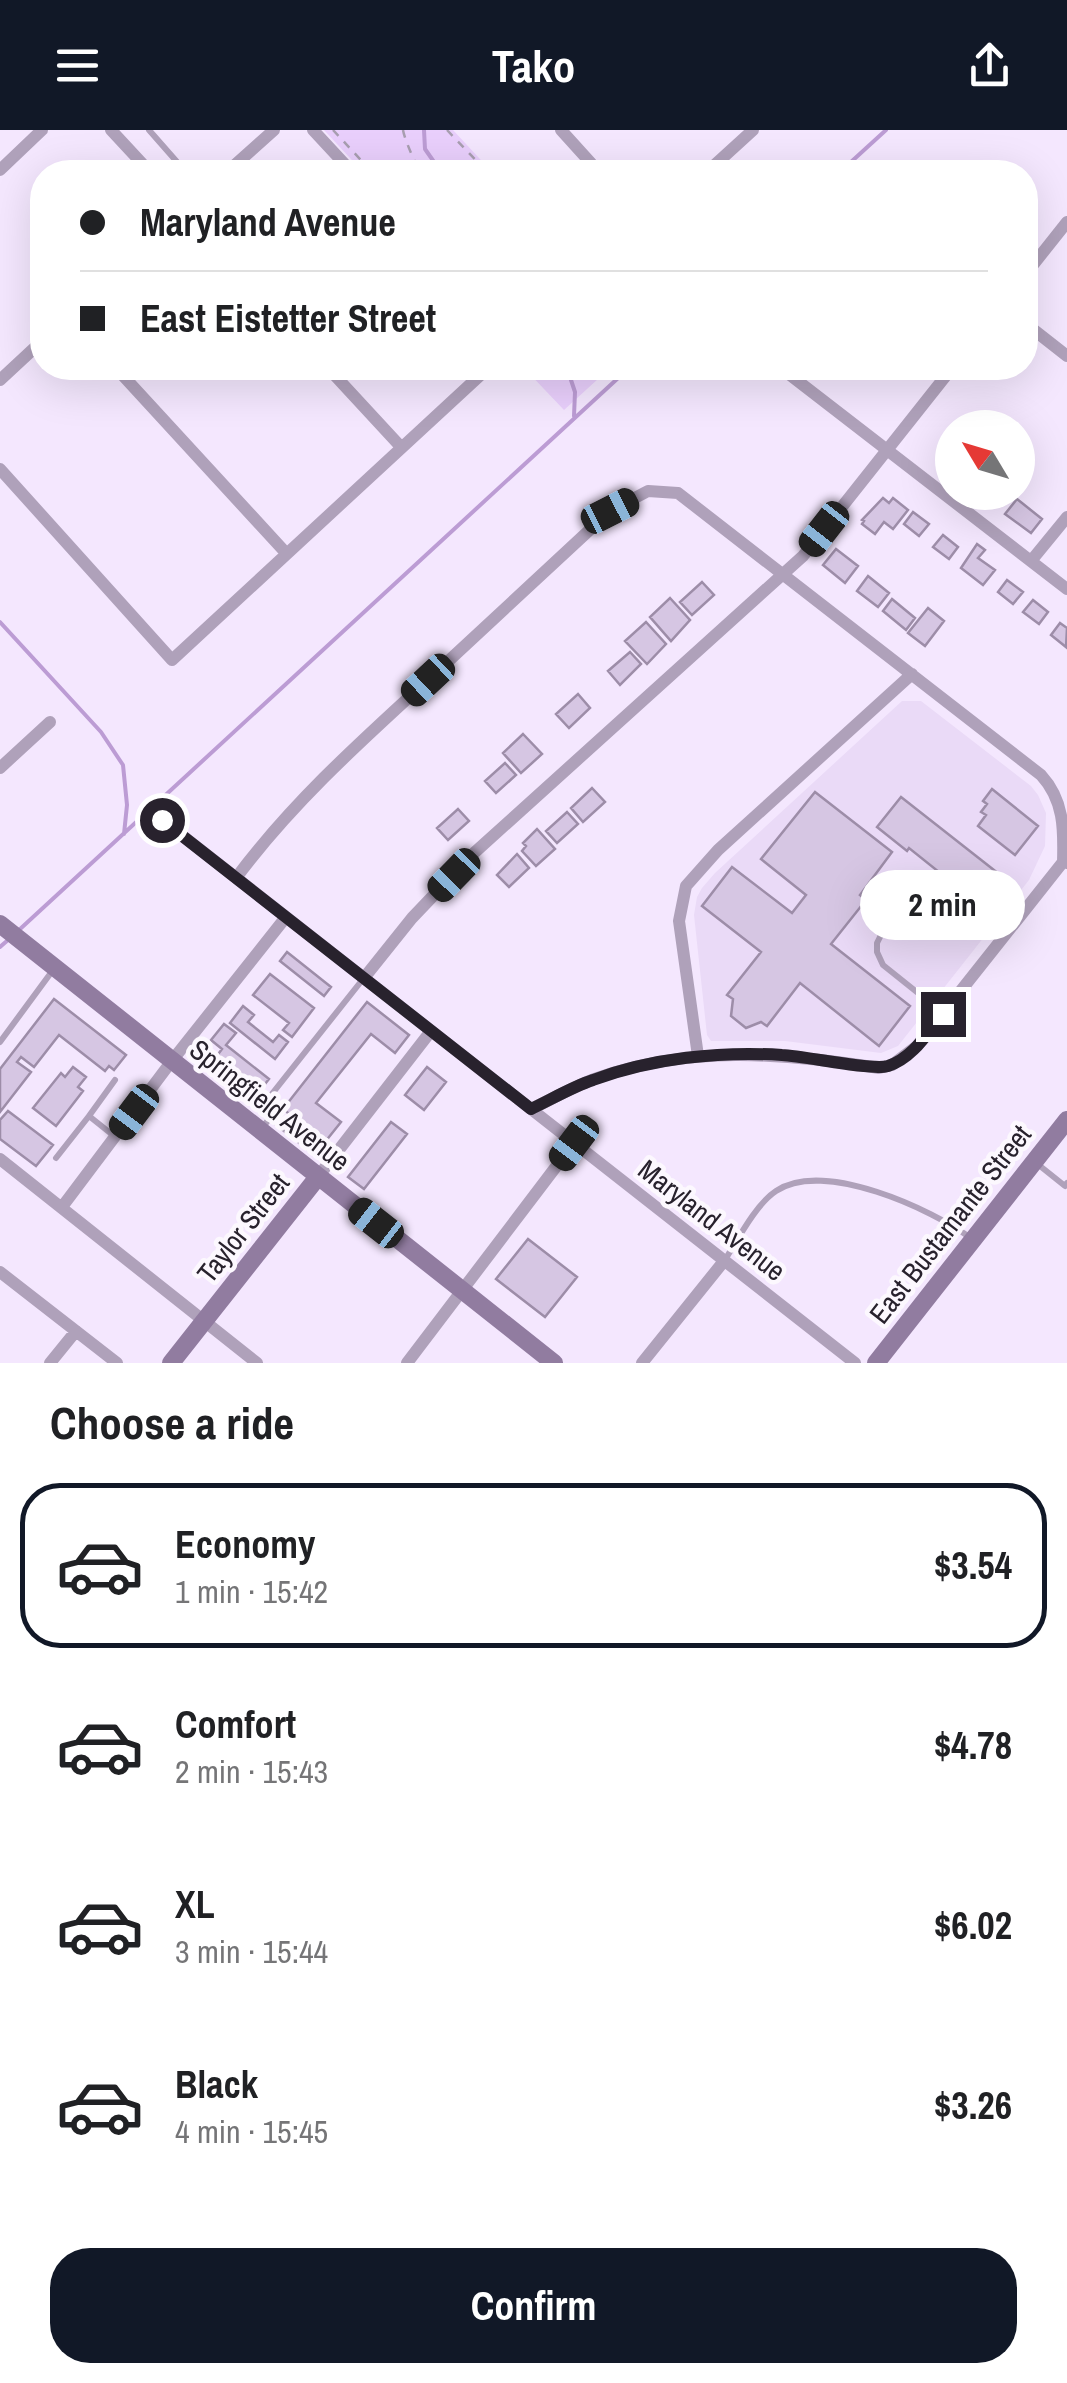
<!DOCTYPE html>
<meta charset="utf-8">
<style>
body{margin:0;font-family:"Archivo Narrow",sans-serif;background:#f2f2f2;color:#202124;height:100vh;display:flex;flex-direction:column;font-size:38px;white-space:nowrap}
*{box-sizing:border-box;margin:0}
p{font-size:32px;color:#757577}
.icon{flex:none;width:55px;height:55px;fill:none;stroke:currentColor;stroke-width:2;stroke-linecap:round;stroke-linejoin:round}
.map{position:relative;height:1233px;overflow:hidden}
.drawer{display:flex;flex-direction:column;background:#fff;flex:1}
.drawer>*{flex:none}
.banner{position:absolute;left:30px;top:30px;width:1008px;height:220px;border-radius:40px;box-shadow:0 10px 40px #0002;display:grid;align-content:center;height:220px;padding:0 50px;background:#fff}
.needle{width:65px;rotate:308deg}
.tools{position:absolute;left:935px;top:280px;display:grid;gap:20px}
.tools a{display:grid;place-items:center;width:100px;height:100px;border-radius:50%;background:#fff;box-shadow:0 10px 40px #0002;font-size:50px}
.end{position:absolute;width:45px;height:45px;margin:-22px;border:12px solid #28222d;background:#fff;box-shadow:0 0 0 5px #fff}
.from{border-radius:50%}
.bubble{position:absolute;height:70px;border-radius:35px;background:#fff;box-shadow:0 10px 40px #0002;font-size:32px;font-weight:700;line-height:70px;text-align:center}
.car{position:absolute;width:30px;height:60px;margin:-30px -15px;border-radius:12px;box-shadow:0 0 8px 2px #0007;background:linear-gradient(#222 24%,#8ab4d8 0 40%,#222 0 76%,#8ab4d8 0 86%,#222 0)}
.banner b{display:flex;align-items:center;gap:35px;height:95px;font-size:38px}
.banner b+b{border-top:2px solid #e0e0e0}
.banner i{width:25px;height:25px;background:#202124}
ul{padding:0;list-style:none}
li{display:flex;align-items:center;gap:30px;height:165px;margin:0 20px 15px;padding:0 30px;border:5px solid transparent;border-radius:40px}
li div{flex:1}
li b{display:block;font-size:38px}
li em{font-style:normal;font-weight:700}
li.on{border-color:#111827}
li>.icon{width:90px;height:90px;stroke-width:1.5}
h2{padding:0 50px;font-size:45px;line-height:120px}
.button{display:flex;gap:20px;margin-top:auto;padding:20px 50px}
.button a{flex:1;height:115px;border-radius:40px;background:#111827;color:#fff;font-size:40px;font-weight:700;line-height:115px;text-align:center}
header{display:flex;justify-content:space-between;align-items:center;height:130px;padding:0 50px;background:#111827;color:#fff;font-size:45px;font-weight:700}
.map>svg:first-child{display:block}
.built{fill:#eadaf7}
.green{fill:#e9cffc}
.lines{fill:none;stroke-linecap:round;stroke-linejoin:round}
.stream{stroke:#bc9cd4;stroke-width:4}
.building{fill:#d6c6e3;stroke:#9d8da8;stroke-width:2.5}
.path{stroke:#a89eb0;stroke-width:2.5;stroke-dasharray:8 8;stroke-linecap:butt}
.lane{stroke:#afa1ba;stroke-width:6}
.street{stroke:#afa1ba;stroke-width:12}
.secondary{stroke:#917ca0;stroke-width:18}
.route{stroke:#28222d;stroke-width:12}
.labels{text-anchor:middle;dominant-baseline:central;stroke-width:9;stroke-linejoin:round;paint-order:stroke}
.street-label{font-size:28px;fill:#28222d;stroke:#fcf8fe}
</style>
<header><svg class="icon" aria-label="menu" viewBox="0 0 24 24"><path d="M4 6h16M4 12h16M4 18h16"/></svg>Tako<svg class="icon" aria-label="share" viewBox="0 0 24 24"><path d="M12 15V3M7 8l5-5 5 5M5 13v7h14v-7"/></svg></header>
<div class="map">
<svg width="1067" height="1233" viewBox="0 0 1067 1233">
<rect width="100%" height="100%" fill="#f4e7fe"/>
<path class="built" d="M902,571H921L1031,656L1038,665L1046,683L1045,716L1029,750L898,916L881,923L785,911H711L707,905L694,785L697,767L702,758L715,743Z"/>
<path class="green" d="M324,0H453L492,42H363Z
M524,238H607L609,239L564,280Z"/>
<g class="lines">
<path class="stream" d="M424,0L425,19L441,42
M840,42L886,0
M567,238L575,262L574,286
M0,492L101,602L123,635L127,675L124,704
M19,800L629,238
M0,817L8,810"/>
</g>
<path class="building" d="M883,368L889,373L893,368L908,380L893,399L884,392L875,404L862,394L864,391L862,390Z
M1017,369L1042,389L1031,403L1005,384Z
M913,382L929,394L919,406L904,394Z
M943,405L958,417L949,429L933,417Z
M977,414L985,420L978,428L995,440L983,455L961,438Z
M836,419L858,436L845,453L823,435Z
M868,446L889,463L878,477L857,461Z
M1007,450L1023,462L1013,474L998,462Z
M702,452L714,465L692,485L680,472Z
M670,468L690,490L671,511L650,487Z
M892,469L915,488L906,500L883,481Z
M1033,470L1048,482L1039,494L1023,482Z
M928,478L944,491L925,516L908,503Z
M646,492L666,514L647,534L625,511Z
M1060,493L1067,498L1066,517L1051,505Z
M630,522L641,534L620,555L608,541Z
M578,564L590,578L569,598L556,584Z
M523,604L542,624L521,643L503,623Z
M505,633L516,645L496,663L485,651Z
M592,658L605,672L583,692L571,678Z
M992,659L1038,696L1015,725L978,696L986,685L981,682L987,674L983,671Z
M815,662L892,722L860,765L866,770L831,814L910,876L879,916L800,853L767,896L761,892L746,898L731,886L733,869L727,865L761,822L702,776L732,737L792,783L806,765L761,729Z
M901,667L999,744L975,774L937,744L939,742L909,718L907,721L877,697Z
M458,679L469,691L448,710L437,698Z
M567,682L578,694L557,713L546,701Z
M537,699L555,719L536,736L522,721L526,716L523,713Z
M517,724L529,738L509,757L497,745Z
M287,822L331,857L324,866L280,831Z
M270,844L314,878L292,907L283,900L289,893L253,865Z
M54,869L126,925L114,940L109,936L105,941L59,905L34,937L21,927L17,932L31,942L0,982V939Z
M367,872L409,905L395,923L371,904L316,973L341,992L325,1012L283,979Z
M243,876L254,885L248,892L273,912L279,905L288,912L275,929L230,893Z
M224,894L236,903L226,915L269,949L253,969L210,935L222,919L211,910Z
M73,937L86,947L78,957L83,961L56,996L33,978L61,943L65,947Z
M427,937L446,952L424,980L405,965Z
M8,981L53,1015L36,1036L0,1009V990Z
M391,992L407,1004L364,1059L348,1047Z
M528,1109L577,1147L545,1187L496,1149Z"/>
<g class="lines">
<path class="path" d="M333,0L372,42
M403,0C405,11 415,32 420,42
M447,0L487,42
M532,238L538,240L545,238"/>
<path class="lane" d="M149,0L185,41
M943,883L883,835L877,822V813L882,803L911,766L930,760L944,765L1000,809
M0,912L53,840
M270,988L312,1021
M261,999L270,988L260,979L363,849
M114,1006L89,986L115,950
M56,1028L89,986
M1035,1032L1065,1056L1067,1053
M725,1130C738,1109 756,1074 776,1061C823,1029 932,1079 972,1109"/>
<path class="street" d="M111,0L150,42
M313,0L352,42
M561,0L599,42
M0,40L42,0
M227,42L274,0
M707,42L753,0
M1025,145L1067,92
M1025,193L1067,226
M116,238L286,423
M328,238L401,317
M781,238L1067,459
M0,250L42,211
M0,339L172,530L488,238
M1031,431L1067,387
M0,638L50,592
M161,689L855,1233
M236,748C292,673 360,612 429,549C490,493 550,437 610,381L648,361L678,363L1041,645C1064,670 1064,699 1063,732L1067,733
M364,848L412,788L474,723L803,426L952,238
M698,926L679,791L686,756L718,720L912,544
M531,979C552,969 573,957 594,949C689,915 782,923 879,938L892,935L917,916L1063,732
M0,1029L257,1233
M317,1048L431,901
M62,1077L171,932L286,787
M0,1142L117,1233
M50,1233L76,1201
M407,1233L574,1013
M642,1233L724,1131"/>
<path class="secondary" d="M0,794L554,1233
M171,1233L317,1048
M876,1233L1067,990"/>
</g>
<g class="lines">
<path class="route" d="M162,690L531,979C552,969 572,957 593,950C651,928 721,921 782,925C806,926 871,941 888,936C913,928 928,902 943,884"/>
</g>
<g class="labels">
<g class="street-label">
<text transform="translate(270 975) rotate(38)">Springfield Avenue</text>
<text transform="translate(712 1090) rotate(38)">Maryland Avenue</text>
<text transform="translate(950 1094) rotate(-52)">East Bustamante Street</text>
<text transform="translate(243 1098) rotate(-52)">Taylor Street</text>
</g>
</g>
</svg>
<div class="tools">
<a><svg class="needle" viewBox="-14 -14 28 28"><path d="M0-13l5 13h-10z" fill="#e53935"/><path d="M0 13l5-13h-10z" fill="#757577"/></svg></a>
</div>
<i class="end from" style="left:162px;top:690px"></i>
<i class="end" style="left:943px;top:884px"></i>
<div class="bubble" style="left:860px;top:740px;width:165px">2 min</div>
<i class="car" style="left:610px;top:381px;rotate:63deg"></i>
<i class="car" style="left:824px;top:399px;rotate:218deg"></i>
<i class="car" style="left:428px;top:550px;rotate:227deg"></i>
<i class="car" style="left:454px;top:745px;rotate:224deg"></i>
<i class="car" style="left:134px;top:982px;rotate:217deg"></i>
<i class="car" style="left:574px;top:1013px;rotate:217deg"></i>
<i class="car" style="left:376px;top:1093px;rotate:308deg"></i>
<div class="banner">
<b><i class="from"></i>Maryland Avenue</b>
<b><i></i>East Eistetter Street</b>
</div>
</div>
<section class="drawer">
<h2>Choose a ride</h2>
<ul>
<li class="on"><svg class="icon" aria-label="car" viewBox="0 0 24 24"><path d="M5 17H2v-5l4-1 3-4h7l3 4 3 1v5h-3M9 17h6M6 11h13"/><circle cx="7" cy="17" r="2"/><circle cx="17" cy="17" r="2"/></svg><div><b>Economy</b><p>1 min · 15:42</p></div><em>$3.54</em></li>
<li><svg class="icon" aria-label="car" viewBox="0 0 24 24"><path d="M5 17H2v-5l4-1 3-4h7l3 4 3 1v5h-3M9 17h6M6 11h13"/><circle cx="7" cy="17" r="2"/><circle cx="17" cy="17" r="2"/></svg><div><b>Comfort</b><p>2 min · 15:43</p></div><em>$4.78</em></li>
<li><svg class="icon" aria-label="car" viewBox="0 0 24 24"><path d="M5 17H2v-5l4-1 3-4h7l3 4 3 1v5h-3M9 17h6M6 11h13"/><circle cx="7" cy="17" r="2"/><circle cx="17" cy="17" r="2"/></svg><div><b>XL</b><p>3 min · 15:44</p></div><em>$6.02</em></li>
<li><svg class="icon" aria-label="car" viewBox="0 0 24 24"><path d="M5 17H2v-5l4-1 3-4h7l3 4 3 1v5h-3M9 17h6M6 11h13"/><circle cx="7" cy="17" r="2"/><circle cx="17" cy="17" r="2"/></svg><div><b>Black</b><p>4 min · 15:45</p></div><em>$3.26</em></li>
</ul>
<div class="button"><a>Confirm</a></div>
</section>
